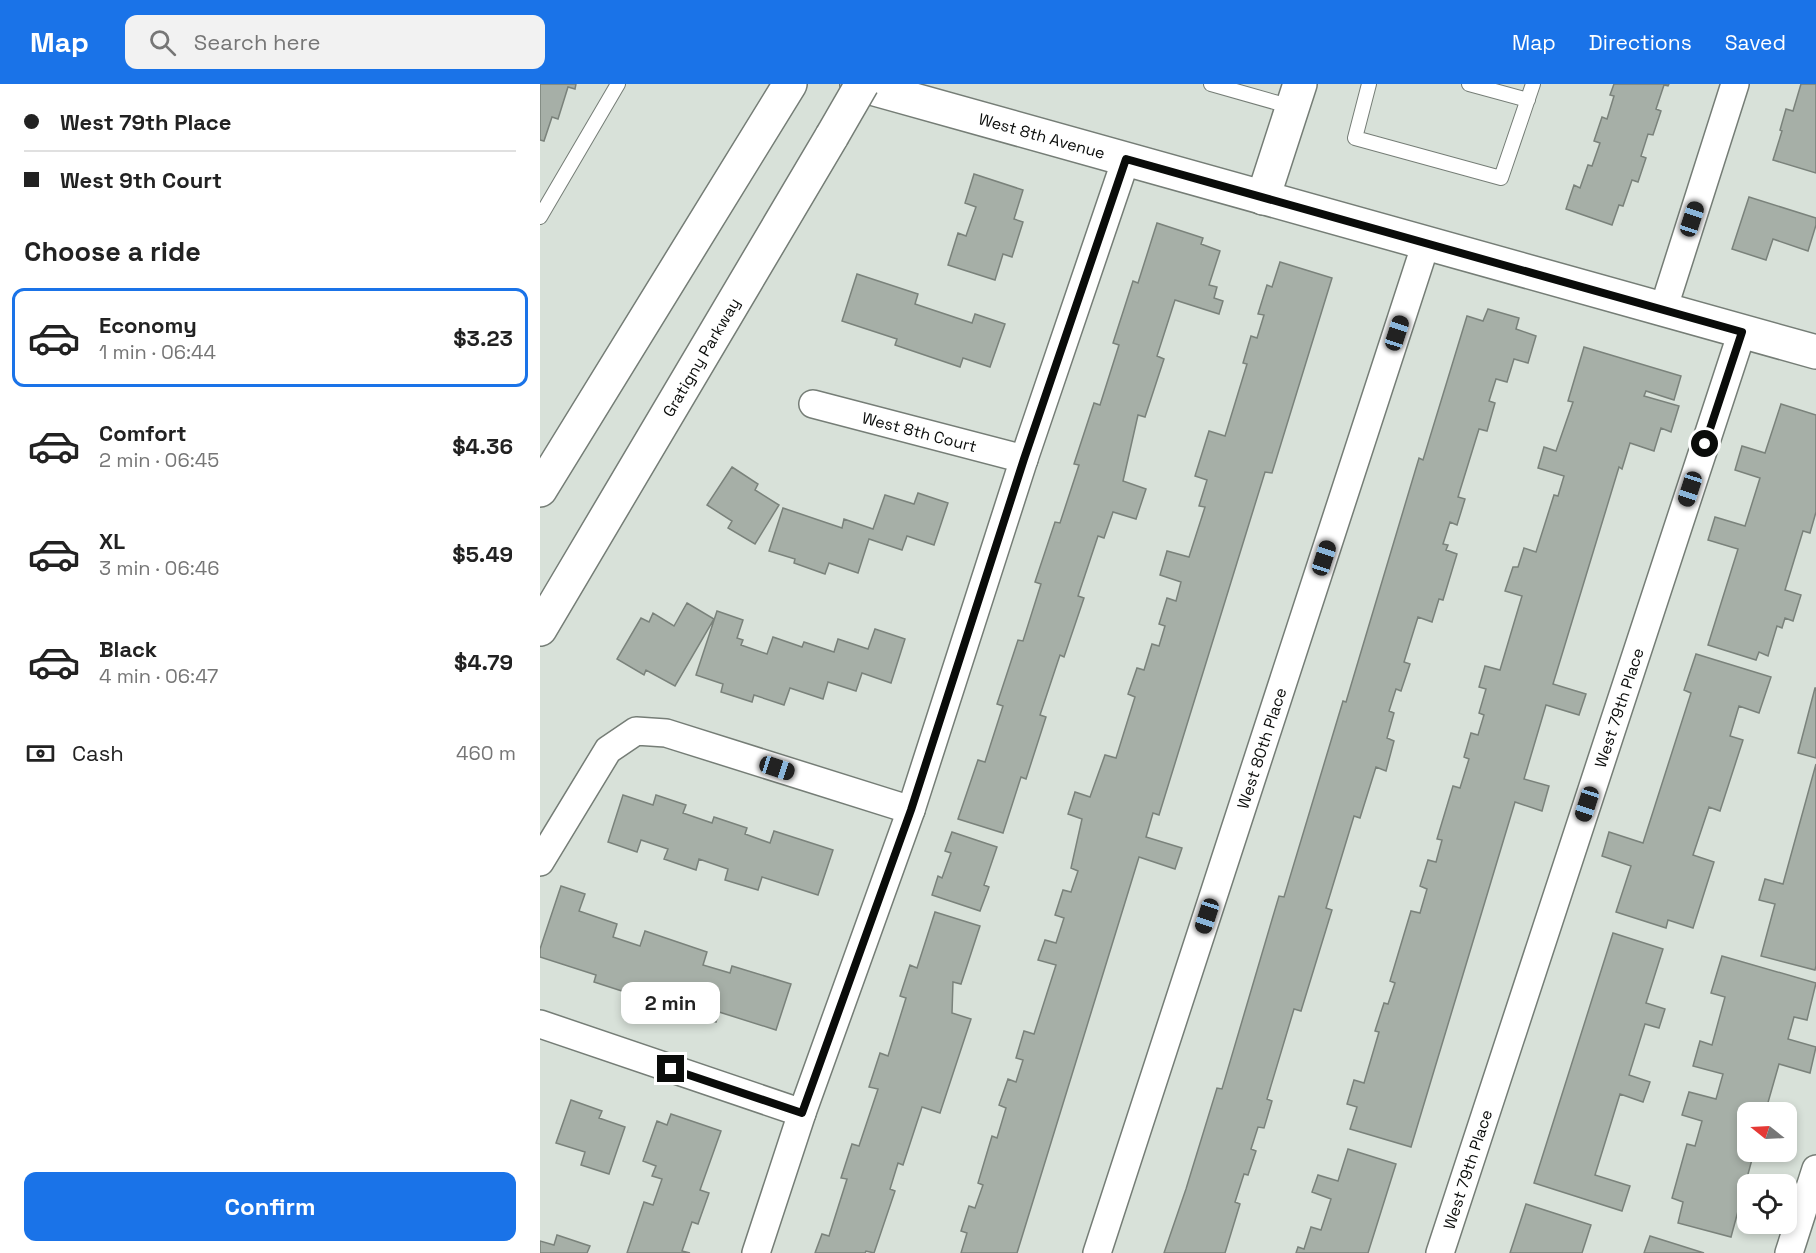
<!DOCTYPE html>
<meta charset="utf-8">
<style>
body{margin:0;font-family:"Space Grotesk",sans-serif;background:#f2f2f2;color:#222;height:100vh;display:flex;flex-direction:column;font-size:22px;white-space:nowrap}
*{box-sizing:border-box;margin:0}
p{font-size:20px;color:#767676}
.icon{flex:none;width:33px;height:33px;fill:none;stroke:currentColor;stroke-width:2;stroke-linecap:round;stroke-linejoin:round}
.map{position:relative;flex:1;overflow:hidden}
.panel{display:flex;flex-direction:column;background:#fff;width:540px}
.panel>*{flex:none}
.hud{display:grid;align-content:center;height:132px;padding:0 24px;background:#fff}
.needle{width:39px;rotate:288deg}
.buttons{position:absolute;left:1197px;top:1018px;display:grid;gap:12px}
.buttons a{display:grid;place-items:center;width:60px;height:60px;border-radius:12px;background:#fff;box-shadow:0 3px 9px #0003;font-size:30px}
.end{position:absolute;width:27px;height:27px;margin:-14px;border:8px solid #0a0c0a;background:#fff;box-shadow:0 0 0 3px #fff}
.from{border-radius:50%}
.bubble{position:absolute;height:42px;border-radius:12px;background:#fff;box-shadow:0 3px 9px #0003;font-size:20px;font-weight:600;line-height:42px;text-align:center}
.car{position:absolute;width:18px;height:36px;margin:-18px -9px;border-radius:8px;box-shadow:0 0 4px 2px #0007;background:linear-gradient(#222 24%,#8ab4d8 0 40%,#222 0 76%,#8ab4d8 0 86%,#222 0)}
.hud b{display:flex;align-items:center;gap:21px;height:57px;font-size:22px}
.hud b+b{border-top:2px solid #e0e0e0}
.hud i{width:15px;height:15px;background:#222}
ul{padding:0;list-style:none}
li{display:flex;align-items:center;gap:18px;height:99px;margin:0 12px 9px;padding:0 12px;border:3px solid transparent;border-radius:12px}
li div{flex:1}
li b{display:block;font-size:22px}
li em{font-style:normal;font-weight:600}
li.active{border-color:#1a73e8}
li>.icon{width:54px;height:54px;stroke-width:1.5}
h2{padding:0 24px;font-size:27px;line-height:72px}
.pay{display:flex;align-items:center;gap:15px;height:66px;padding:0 24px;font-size:22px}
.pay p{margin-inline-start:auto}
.action{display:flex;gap:12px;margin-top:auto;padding:12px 24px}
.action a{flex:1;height:69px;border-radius:12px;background:#1a73e8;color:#fff;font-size:24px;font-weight:600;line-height:69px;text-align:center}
header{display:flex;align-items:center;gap:36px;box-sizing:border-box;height:84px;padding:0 30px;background:#1a73e8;color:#fff}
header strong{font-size:28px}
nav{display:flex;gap:33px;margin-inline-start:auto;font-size:21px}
.search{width:420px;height:54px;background:#f2f2f2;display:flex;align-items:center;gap:15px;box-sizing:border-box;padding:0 21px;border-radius:12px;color:#767676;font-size:22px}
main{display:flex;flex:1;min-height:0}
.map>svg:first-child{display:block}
.building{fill:#a6afa7;stroke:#7a827b;stroke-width:1.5}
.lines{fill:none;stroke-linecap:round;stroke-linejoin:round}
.service-casing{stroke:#757d76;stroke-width:16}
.minor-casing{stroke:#757d76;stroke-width:30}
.tertiary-casing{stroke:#757d76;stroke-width:36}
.motorway-casing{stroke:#757d76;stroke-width:36}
.service{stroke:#fff;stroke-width:14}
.minor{stroke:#fff;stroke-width:27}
.tertiary{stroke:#fff;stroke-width:33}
.motorway{stroke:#fff;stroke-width:33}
.motorway-bridge-casing{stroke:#757d76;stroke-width:36;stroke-linecap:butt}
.motorway-bridge{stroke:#fff;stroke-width:33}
.route{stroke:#0a0c0a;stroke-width:8}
.labels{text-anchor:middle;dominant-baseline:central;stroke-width:4.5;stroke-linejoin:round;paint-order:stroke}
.street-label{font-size:16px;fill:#0a0c0a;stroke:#fff}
</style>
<header>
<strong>Map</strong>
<div class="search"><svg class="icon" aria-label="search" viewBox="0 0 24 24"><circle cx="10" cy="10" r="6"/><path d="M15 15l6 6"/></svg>Search here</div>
<nav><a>Map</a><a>Directions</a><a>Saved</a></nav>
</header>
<main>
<section class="panel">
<div class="hud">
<b><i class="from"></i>West 79th Place</b>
<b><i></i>West 9th Court</b>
</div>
<h2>Choose a ride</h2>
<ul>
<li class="active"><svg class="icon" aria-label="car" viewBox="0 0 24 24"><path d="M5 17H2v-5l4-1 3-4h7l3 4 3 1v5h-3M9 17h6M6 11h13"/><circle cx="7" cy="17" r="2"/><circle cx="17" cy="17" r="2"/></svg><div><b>Economy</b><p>1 min · 06:44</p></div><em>$3.23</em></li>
<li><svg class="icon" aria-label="car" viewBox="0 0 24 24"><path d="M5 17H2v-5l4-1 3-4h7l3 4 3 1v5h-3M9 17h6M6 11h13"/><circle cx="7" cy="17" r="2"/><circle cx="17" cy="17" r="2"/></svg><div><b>Comfort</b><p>2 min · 06:45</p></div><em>$4.36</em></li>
<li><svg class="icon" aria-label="car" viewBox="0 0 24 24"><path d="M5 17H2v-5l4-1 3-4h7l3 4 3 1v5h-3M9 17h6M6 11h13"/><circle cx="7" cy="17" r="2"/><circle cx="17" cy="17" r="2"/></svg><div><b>XL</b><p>3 min · 06:46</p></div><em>$5.49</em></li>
<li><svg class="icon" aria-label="car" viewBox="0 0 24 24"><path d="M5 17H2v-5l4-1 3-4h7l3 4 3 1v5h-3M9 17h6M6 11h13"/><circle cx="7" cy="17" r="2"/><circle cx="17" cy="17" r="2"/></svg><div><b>Black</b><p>4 min · 06:47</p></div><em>$4.79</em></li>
</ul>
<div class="pay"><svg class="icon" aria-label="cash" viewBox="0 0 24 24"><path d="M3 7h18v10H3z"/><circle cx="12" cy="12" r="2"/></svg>Cash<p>460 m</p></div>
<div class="action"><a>Confirm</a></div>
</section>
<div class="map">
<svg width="1276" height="1169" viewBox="0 0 1276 1169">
<rect width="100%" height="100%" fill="#d8e1d9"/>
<path class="building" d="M0,0H36L35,5L28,3L18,35L12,33L4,57L0,56Z
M1074,0H1129L1128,2L1124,1L1116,25L1121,27L1113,51L1108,50L1101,72L1106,74L1098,98L1092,96L1083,122L1079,121L1072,141L1026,125L1034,101L1040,104L1048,81L1052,82L1060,59L1054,57L1062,33L1067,35L1074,12L1070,11Z
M1261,0H1276V89L1233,76L1242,47L1240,46L1246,25L1253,27Z
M434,90L483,106L474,135L483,138L472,173L463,170L455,196L408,181L418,149L426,152L436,123L425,119Z
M1209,113L1276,134V141L1268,167L1233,155L1226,176L1192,165Z
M617,139L663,154L661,160L680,167L669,201L677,203L674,214L683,217L679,230L635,216L617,272L624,275L605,333L598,331L583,397L606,405L596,435L573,428L564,454L558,452L538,512L544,514L524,573L520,571L500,631L506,633L486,695L481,693L463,749L418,735L438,676L445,678L463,622L457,620L478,556L483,557L501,500L495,498L515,438L520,439L539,381L534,380L554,319L560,321L579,261L573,259L593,197L598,199Z
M740,178L792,194L732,389L725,388L619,731L613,729L606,753L642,764L635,785L599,773L477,1169H421L427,1149L421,1147L429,1122L435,1124L443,1101L438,1099L452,1052L457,1054L466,1024L459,1021L468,995L476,998L483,976L476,974L484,947L494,950L516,881L498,876L505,856L516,859L524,834L515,831L523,806L531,808L538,787L531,784L542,735L528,730L535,708L550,713L565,671L576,674L595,613L588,610L597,584L604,586L612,560L619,562L625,542L619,540L627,514L636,517L641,498L620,491L627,467L649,473L665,423L659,422L667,396L655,392L669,347L685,352L707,280L703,279L711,252L717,254L724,231L718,230L727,201L732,203Z
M317,190L378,210L375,220L432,239L435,230L465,240L450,283L423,274L420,283L355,261L357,255L302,237Z
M948,225L979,234L976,245L996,252L988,279L974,275L967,298L956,295L949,317L955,319L947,347L939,345L918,413L925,415L917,441L910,438L903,460L908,461L906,466L917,470L903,516L899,515L892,538L878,533L864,578L870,580L861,607L856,605L849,627L854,629L847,654L854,657L846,687L836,683L820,734L814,732L786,824L792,826L761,927L754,925L727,1015L732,1017L724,1044L718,1043L711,1065L716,1067L708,1091L704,1090L695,1118L700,1120L685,1169H624L646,1105L677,1004L682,1005L739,812L744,813L803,617L806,618L879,374L883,376L927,232L943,237Z
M1044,263L1141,292L1134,316L1106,307L1104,312L1139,322L1131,348L1121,344L1114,367L1090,359L1082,385L1079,383L1013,600L1046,610L1039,631L1006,621L984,695L1009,702L1002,727L975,718L871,1063L810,1045L817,1023L807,1020L814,996L824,999L839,948L835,947L844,919L848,920L855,899L850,897L871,827L880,829L887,805L880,802L888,776L896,778L902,756L897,755L913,702L920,704L929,675L924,673L931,649L938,651L944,631L939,629L946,605L939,603L945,582L960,586L982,512L965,507L973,483H978L984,464L996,468L1014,411L1018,412L1024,392L998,384L1004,363L1016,367L1033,318L1028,317Z
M1241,320L1276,331V428L1270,449L1263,447L1245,506L1261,511L1253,537L1245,534L1242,544L1237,542L1228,572L1219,568L1216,576L1168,561L1198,465L1168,456L1175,433L1205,442L1220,394L1195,386L1202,362L1225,369Z
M192,383L218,400L215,406L239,421L215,460L188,444L192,437L167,421Z
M378,409L408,419L394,461L367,452L362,466L329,455L318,489L289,479L285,490L254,479L255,475L229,467L243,424L302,444L304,435L333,445L345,411L374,420Z
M147,519L174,535L135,602L106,586L104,591L77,575L101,534L109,538L113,529L134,542Z
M177,527L203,536L197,554L203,556L201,561L227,570L233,553L262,563L264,558L294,568L298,555L328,565L335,545L365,555L351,599L322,589L316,607L288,598L283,615L250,604L244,621L214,611L212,618L181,608L183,600L156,591Z
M1156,570L1231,593L1219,629L1199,622L1190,652L1203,656L1180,727L1169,723L1153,771L1174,778L1153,844L1128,836L1126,844L1076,828L1091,782L1062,772L1069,748L1103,759L1151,609L1144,606Z
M1275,604H1276V674L1258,669Z
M1276,680V882L1275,886L1221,872L1235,820L1219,816L1225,795L1243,800Z
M83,711L113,721L116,711L146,721L143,729L172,739L174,733L207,744L205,750L230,759L234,747L293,766L278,811L222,793L218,806L185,796L188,785L159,775L156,786L124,775L128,765L101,756L97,768L68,758Z
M412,748L457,763L444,801L449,803L440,827L392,811L398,792L402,794L411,769L405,767Z
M21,802L45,810L39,827L77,840L73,853L100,862L105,847L167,868L163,881L190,889L192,882L251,900L236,946L179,928L176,938L144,928L147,919L90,901L88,909L54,898L56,891L0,873V865Z
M395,828L440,842L421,900L413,898L412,929L431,935L400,1029L382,1023L363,1081L358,1079L350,1105L355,1107L334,1169L326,1167L325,1169H275L282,1150L289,1152L307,1095L301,1094L312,1060L319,1062L338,1005L329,1003L340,969L348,972L366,914L360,912L370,881L377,884Z
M1073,849L1123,865L1106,919L1125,925L1119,944L1105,940L1089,991L1110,998L1103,1018L1080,1010L1055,1091L1090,1102L1082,1127L994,1099Z
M1182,872L1276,899L1267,936L1254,933L1248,955L1276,963L1270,989L1239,980L1225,1029H1208V1068H1214L1191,1153L1138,1139L1143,1118L1132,1114L1147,1060L1155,1062L1162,1037L1142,1031L1149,1008L1176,1015L1183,990L1153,982L1160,957L1172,961L1185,913L1171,909Z
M31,1016L62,1027L59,1034L85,1043L69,1090L41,1081L45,1068L16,1059Z
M131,1030L181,1047L160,1106L169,1109L158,1140L152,1138L142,1167L150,1169H87L104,1118L113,1121L122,1095L112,1092L116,1082L103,1077L117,1037L127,1041Z
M808,1065L856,1080L828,1169H756L758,1163L764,1165L771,1143L781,1146L791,1115L772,1108L778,1091L798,1097Z
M986,1120L1051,1141L1042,1169H970Z
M17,1151L50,1162L47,1169H0V1157L14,1161Z
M1110,1152L1164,1169H1104Z"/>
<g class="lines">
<g class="service-casing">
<path id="service" d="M671,0L752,23
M829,0L815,54L961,94L993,0
M929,0L988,16
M0,133L78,0"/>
</g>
<g class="minor-casing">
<g id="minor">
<path d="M1123,226L1195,0"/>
<path id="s1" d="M273,320L484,375"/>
<path d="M0,778L68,666L96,647L126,649L371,726"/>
<path d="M0,940L262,1029"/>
<path d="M216,1169L262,1029L371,726L484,375L586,75"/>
<path id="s2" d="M557,1169L886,159"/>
<path id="s3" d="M900,1169L1202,248"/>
<path d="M1249,1169L1276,1085"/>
</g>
</g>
<g class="tertiary-casing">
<g id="tertiary">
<path id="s4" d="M317,0L1276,268"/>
<path d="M723,114L760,0"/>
</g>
</g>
<g class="motorway-casing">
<g id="motorway">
<path d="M0,406L250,0"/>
<path id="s5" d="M0,545L292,52"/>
</g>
</g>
<use href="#service" class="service"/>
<use href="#minor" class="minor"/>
<use href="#tertiary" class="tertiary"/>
<use href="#motorway" class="motorway"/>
<g class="motorway-bridge-casing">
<path id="motorway-bridge" d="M292,52L322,0"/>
</g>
<use href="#motorway-bridge" class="motorway-bridge"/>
</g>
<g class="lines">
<path class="route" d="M131,985L262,1029L371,726L484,375L586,75L1202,248L1165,360"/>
</g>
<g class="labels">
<g class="street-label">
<text stroke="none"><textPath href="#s4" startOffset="192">West 8th Avenue</textPath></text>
<text stroke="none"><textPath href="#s5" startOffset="316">Gratigny Parkway</textPath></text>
<text stroke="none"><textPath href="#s1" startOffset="110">West 8th Court</textPath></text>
<text stroke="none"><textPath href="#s3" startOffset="574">West 79th Place</textPath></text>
<text stroke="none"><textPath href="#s2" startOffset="531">West 80th Place</textPath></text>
<text stroke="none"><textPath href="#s3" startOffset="88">West 79th Place</textPath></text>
</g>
</g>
</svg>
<div class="buttons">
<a><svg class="needle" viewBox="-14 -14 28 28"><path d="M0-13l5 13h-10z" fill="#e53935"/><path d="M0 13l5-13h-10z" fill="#767676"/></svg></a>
<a><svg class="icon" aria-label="locate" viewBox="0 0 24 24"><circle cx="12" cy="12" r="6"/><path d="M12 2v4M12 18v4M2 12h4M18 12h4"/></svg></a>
</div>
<i class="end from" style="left:1165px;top:360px"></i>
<i class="end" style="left:131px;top:985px"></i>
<div class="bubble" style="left:81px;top:898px;width:99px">2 min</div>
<i class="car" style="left:1152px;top:135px;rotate:18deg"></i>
<i class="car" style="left:857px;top:249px;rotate:18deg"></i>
<i class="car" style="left:1150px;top:405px;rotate:198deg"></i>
<i class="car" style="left:784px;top:474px;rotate:18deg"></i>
<i class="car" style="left:237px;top:684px;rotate:108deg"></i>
<i class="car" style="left:1047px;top:720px;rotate:198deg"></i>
<i class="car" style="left:667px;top:832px;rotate:198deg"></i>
</div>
</main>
